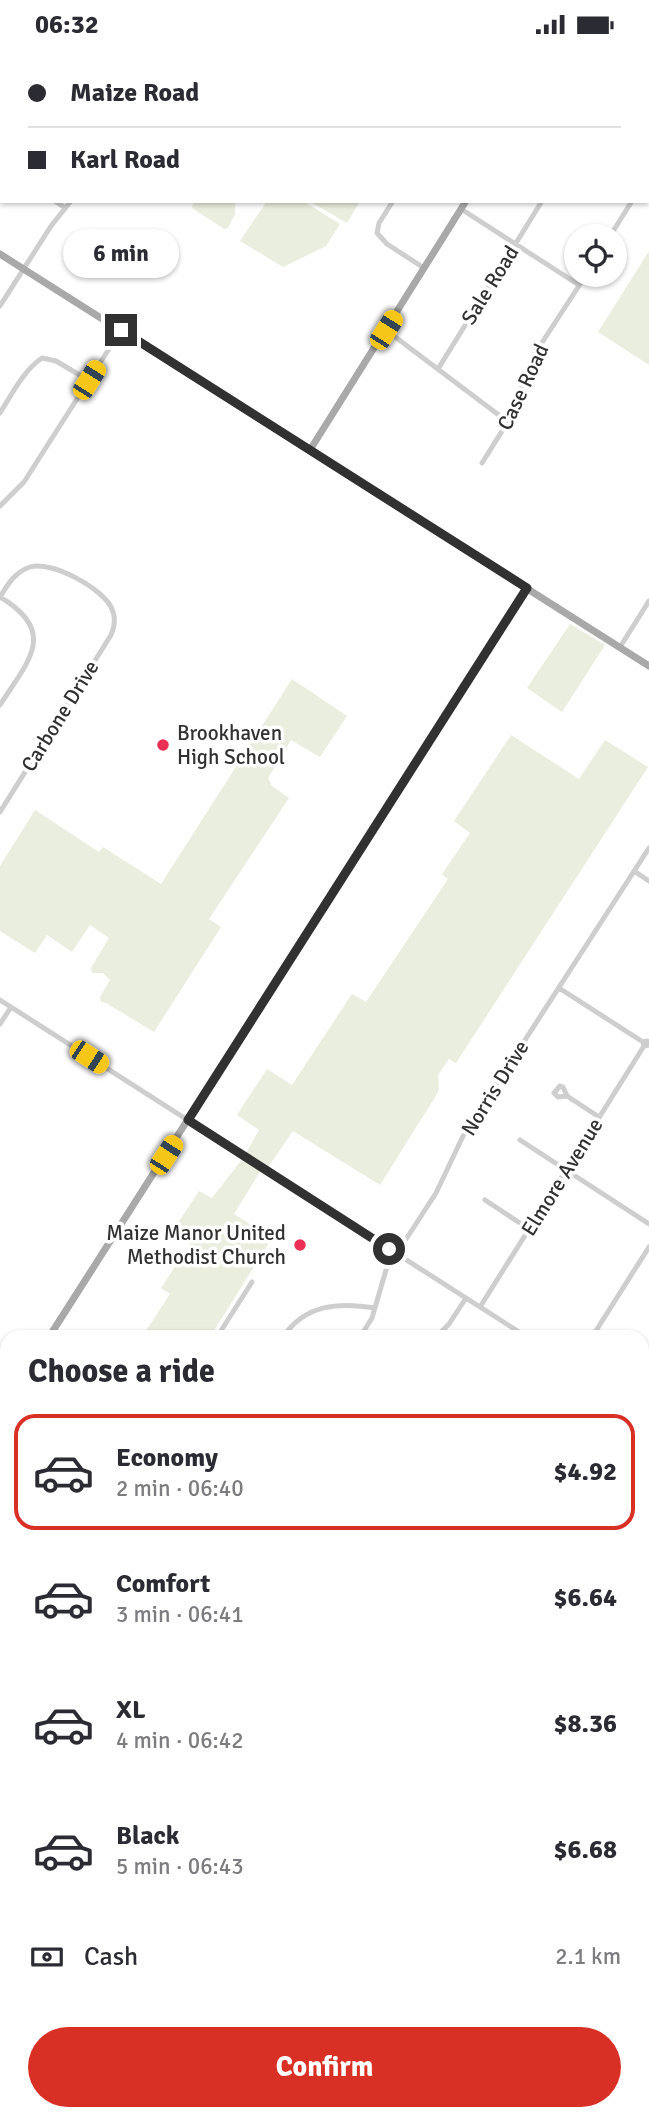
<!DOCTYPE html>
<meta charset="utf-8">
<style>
body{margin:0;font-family:Signika,sans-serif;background:#f2f2f3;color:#2b2b33;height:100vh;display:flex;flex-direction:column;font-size:26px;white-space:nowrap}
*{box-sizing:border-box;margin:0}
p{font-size:23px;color:#7c7c81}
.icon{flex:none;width:38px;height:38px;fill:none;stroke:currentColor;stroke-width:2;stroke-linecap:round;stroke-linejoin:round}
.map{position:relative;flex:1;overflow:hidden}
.details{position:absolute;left:0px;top:1281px;width:649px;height:791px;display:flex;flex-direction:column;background:#fff;border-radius:21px 21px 0 0;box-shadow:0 2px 5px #0004}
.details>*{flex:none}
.top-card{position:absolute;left:0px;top:0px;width:649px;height:154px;box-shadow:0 2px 5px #0004;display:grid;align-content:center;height:154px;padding:0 28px;background:#fff}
.fabs{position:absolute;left:564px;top:175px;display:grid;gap:14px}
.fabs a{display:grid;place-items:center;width:63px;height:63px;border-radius:50%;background:#fff;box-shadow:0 2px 5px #0004;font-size:35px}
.end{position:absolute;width:32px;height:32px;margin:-16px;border:9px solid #313131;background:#fff;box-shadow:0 0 0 4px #fff}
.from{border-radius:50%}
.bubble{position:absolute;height:49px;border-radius:24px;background:#fff;box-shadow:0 2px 5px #0004;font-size:23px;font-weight:800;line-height:49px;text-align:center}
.car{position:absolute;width:21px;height:42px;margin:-21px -10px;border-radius:9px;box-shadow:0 0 5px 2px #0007;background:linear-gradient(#f5c518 24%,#345 0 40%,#f5c518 0 76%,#345 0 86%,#f5c518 0)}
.top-card b{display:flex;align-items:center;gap:24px;height:66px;font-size:26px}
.top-card b+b{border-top:2px solid #e1e1e2}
.top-card i{width:18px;height:18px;background:#2b2b33}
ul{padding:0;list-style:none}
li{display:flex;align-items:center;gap:21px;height:116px;margin:0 14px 10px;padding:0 14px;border:4px solid transparent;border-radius:21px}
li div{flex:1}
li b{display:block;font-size:26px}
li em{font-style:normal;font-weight:800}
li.selected{border-color:#d93025}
li>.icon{width:63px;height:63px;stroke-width:1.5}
h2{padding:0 28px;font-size:32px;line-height:84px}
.pay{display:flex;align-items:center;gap:18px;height:77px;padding:0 28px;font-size:26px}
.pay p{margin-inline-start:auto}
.cta{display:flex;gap:14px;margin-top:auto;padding:14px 28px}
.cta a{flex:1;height:80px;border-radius:42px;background:#d93025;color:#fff;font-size:28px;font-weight:800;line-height:80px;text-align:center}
.status{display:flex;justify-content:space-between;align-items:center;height:49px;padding:0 35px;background:#fff;direction:ltr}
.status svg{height:19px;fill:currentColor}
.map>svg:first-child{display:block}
.green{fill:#e9eede}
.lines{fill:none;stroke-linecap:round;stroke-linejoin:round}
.stream{stroke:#cae5ee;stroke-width:2}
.minor{stroke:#cecece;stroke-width:5}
.major{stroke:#a9a9a9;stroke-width:7}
.highway{stroke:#989898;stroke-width:8}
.rail{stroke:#868686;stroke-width:2;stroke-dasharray:7 5;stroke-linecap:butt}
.route{stroke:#313131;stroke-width:9}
.poi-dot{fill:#eb2f55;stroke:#fff;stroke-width:2.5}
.labels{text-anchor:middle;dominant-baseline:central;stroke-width:7;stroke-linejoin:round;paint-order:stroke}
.street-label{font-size:21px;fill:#313131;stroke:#fff}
.poi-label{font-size:21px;fill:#313131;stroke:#fff;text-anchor:start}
</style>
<div class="status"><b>06:32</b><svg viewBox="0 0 49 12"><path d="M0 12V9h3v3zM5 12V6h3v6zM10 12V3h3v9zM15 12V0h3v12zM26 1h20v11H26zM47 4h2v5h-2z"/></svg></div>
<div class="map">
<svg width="649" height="2072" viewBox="0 0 649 2072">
<rect width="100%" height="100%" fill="#fff"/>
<path class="green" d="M194,152H235V165L228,179L224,180L192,159Z
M267,152H303L340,175L326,197L283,218L240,192Z
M309,152H360L347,174Z
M649,202V316L598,283Z
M570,575L605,596L562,663L527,639Z
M292,630L347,667L320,708L291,691L268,729L272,737L289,749L209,870L221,878L154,983L106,954L101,953L100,948L110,931L103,924H92L91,919L109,889L90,876L72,903L47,886L35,904L0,882V817L35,761L99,803L103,798L161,835Z
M511,686L579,730L605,691L648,718L456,1014L449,1010L438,1026L439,1040L437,1045L380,1136L293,1082L268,1118L246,1104L259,1081L237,1066L267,1020L292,1036L352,945L366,953L448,830L442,825L470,784L454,772Z
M243,1109L261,1121L234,1165L272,1189L210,1288H142L170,1245L161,1239L190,1195L172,1183L199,1142L212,1149Z
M0,1445L7,1450V1506L0,1503Z
M536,2065H566L577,2072H531Z"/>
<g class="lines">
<path class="stream" d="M0,1475V1481
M0,1497L4,1500"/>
<path class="minor" d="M472,0L474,2
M82,2L83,0
M234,2L236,0
M487,2L488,0
M637,2L639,0
M648,128L649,125
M55,152L65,159
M393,152L379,174L377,184L387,195L424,219
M461,160L579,236
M610,187L632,152
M0,257L51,177L71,152
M386,281L508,373
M438,320L542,152
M0,364C12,345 23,322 42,309L56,312L88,331
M482,414L512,366L532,309L586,226
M0,457L24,433L121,281
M0,548C8,535 15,523 30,518C51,511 104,540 112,560C116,569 115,577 111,586L0,763
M0,548C59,583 28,612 0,656
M620,598L649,552
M634,822L649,832
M559,939L643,993
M0,951L527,1288
M0,975L11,958
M567,1047L558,1048L554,1044L560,1037L563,1038L567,1047L599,1068
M520,1091L649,1175
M485,1151L529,1180
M480,1258L644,997L643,993L647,992L648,996L644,997
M217,1288L252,1233
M283,1288C305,1255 339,1253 375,1259
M360,1288L372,1269L386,1221L436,1144L463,1087L649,799
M436,1288L449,1275L466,1249
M592,1288L649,1198
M642,1362L649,1366
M642,1462L649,1451
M649,1604L644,1615L649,1622
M642,1699L649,1703
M642,1731L649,1720
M0,1738L7,1733
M0,1904L7,1907
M0,1921L7,1913
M130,2065L141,2072
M5,2072L9,2065
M79,2072L84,2065
M156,2072L160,2065
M231,2072L235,2065
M310,2072L315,2065
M383,2072L388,2065
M455,2072L459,2065
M525,2072L530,2065"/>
<path class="major" d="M561,2L562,0
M0,205L649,617
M310,401L466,152
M49,1288L527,539
M0,1365L7,1354
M0,1508L7,1510
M0,1591L7,1584
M0,1700L7,1704
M578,2065L589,2072"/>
<path class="highway" d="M0,1531L7,1535
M0,1547L7,1550
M0,1569L7,1573
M642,1840L649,1843
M642,1854L649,1856"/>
<path class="rail" d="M0,1607L7,1610
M0,1621L7,1624
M642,1918L649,1921
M642,1932L649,1936"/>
</g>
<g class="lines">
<path class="route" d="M121,281L527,539L188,1071L389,1200"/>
</g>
<g class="poi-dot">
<circle cx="163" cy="696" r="7"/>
<circle cx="300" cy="1196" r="7"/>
</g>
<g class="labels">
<g class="street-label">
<text transform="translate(490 236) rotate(-58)">Sale Road</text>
<text transform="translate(523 338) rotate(-65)">Case Road</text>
<text transform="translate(60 667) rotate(-58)">Carbone Drive</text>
<text transform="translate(495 1039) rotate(-58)">Norris Drive</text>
<text transform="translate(562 1128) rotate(-58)">Elmore Avenue</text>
</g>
<g class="poi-label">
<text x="177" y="684">Brookhaven<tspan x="177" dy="24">High School</tspan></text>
<text x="286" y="1184" text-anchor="end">Maize Manor United<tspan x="286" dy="24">Methodist Church</tspan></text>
</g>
</g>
</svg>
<div class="fabs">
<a><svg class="icon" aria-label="locate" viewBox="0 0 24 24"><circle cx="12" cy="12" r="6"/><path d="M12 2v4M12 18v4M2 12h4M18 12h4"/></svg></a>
</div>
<i class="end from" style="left:389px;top:1200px"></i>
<i class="end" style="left:121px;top:281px"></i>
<div class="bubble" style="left:63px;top:180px;width:116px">6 min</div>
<i class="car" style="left:386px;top:281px;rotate:32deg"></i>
<i class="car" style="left:89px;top:331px;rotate:32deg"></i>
<i class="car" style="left:89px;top:1008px;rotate:123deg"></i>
<i class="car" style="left:166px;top:1106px;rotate:33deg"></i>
<div class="top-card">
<b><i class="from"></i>Maize Road</b>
<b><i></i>Karl Road</b>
</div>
<section class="details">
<h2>Choose a ride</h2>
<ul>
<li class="selected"><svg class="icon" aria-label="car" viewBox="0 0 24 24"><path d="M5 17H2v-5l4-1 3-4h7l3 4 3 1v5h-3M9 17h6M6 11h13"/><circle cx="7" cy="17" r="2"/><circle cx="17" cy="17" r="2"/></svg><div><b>Economy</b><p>2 min · 06:40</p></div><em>$4.92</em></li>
<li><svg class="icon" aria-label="car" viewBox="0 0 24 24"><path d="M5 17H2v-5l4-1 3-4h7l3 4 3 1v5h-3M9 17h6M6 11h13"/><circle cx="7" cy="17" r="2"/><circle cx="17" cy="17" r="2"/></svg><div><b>Comfort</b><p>3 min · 06:41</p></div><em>$6.64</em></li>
<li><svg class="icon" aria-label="car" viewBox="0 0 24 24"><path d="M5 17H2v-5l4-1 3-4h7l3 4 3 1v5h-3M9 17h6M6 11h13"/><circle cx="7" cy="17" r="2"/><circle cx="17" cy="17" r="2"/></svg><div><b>XL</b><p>4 min · 06:42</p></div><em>$8.36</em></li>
<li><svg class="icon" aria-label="car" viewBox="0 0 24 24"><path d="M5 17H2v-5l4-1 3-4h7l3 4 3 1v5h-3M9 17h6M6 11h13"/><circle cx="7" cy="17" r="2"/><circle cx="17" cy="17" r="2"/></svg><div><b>Black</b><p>5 min · 06:43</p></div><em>$6.68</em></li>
</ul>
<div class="pay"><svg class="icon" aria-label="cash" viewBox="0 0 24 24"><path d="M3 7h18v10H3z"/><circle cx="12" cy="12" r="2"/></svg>Cash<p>2.1 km</p></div>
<div class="cta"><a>Confirm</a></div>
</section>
</div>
